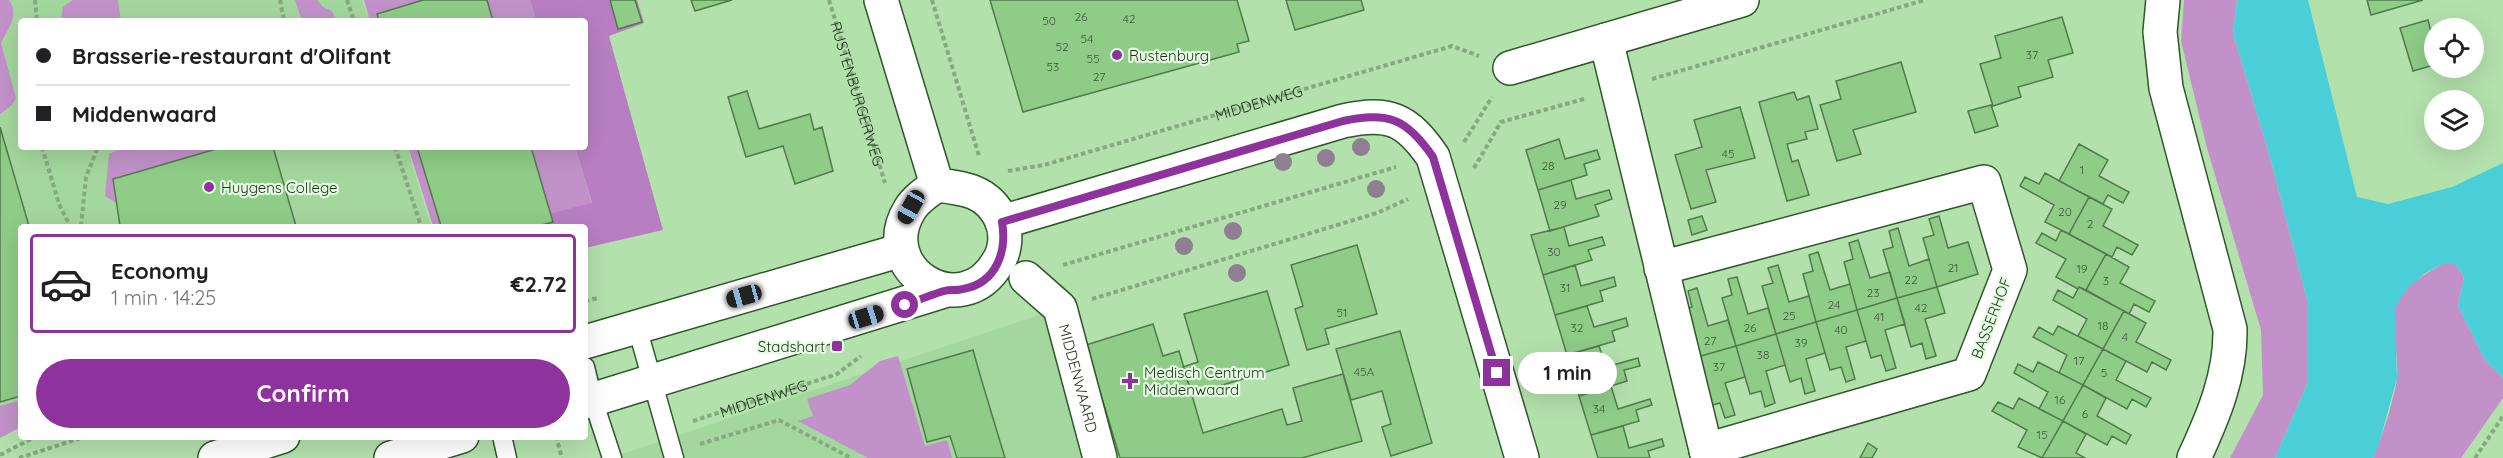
<!DOCTYPE html>
<meta charset="utf-8">
<style>
body{margin:0;font-family:Quicksand,sans-serif;background:#f6f6f6;color:#202124;height:100vh;display:flex;flex-direction:column;font-size:22px;white-space:nowrap}
*{box-sizing:border-box;margin:0}
p{font-size:20px;color:#757577}
.icon{flex:none;width:33px;height:33px;fill:none;stroke:currentColor;stroke-width:2;stroke-linecap:round;stroke-linejoin:round}
.map{position:relative;flex:1;overflow:hidden}
.panel{position:absolute;left:18px;top:224px;width:570px;height:216px;display:flex;flex-direction:column;background:#fff;border-radius:6px;box-shadow:0 6px 24px #0002}
.panel>*{flex:none}
.banner{position:absolute;left:18px;top:18px;width:570px;height:132px;border-radius:6px;box-shadow:0 6px 24px #0002;display:grid;align-content:center;height:132px;padding:0 18px;background:#fff}
.fabs{position:absolute;left:2424px;top:18px;display:grid;gap:12px}
.fabs a{display:grid;place-items:center;width:60px;height:60px;border-radius:50%;background:#fff;box-shadow:0 6px 24px #0002;font-size:30px}
.end{position:absolute;width:27px;height:27px;margin:-14px;border:8px solid #8e329d;background:#fff;box-shadow:0 0 0 3px #fff}
.from{border-radius:50%}
.bubble{position:absolute;height:42px;border-radius:21px;background:#fff;box-shadow:0 6px 24px #0002;font-size:20px;font-weight:800;line-height:42px;text-align:center}
.car{position:absolute;width:18px;height:36px;margin:-18px -9px;border-radius:8px;box-shadow:0 0 4px 2px #0007;background:linear-gradient(#222 24%,#8ab4d8 0 40%,#222 0 76%,#8ab4d8 0 86%,#222 0)}
.banner b{display:flex;align-items:center;gap:21px;height:57px;font-size:22px}
.banner b+b{border-top:2px solid #e0e0e0}
.banner i{width:15px;height:15px;background:#202124}
ul{padding:10px 0 0;list-style:none}
li{display:flex;align-items:center;gap:18px;height:99px;margin:0 12px 9px;padding:0 6px;border:3px solid transparent;border-radius:6px}
li div{flex:1}
li b{display:block;font-size:22px}
li em{font-style:normal;font-weight:800}
li.selected{border-color:#8e329d}
li>.icon{width:54px;height:54px;stroke-width:1.5}
.button{display:flex;gap:12px;margin-top:auto;padding:12px 18px}
.button a{flex:1;height:69px;border-radius:36px;background:#8e329d;color:#fff;font-size:24px;font-weight:800;line-height:69px;text-align:center}
.map>svg:first-child{display:block}
.built{fill:#a4d79d}
.green{fill:#c291ca}
.forest{fill:#b77fc1}
.water{fill:#4acfd8}
.building{fill:#8fcc88;stroke:#507b4b;stroke-width:1.5}
.lines{fill:none;stroke-linecap:round;stroke-linejoin:round}
.lane-casing{stroke:#2e582a;stroke-width:21}
.street-casing{stroke:#2e582a;stroke-width:36}
.secondary-casing{stroke:#2e582a;stroke-width:36}
.path{stroke:#85aa7f;stroke-width:4;stroke-dasharray:4.5 3;stroke-linecap:butt}
.lane{stroke:#fff;stroke-width:18}
.street{stroke:#fff;stroke-width:33}
.secondary{stroke:#fff;stroke-width:33}
.tree{fill:#907f93}
.route{stroke:#8e329d;stroke-width:8}
.poi-dot{fill:#8e329d;stroke:#e3fbe0;stroke-width:2}
.labels{text-anchor:middle;dominant-baseline:central;stroke-width:4.5;stroke-linejoin:round;paint-order:stroke}
.number-label{font-size:12px;fill:#3a5736}
.poi-label{font-size:15px;fill:#1e301b;stroke:#e3fbe0;text-anchor:start}
.street-label{font-size:15px;fill:#1e301b;stroke:#e3fbe0}
</style>
<div class="map">
<svg width="2503" height="458" viewBox="0 0 2503 458">
<rect width="100%" height="100%" fill="#b3e1ac"/>
<path class="built" d="M0,0H362L369,21H21V147H407L431,226H21V400L0,406Z
M1060,308L1100,458H610Z"/>
<path class="green" d="M0,0H9C20,16 8,28 1,43L16,98L12,105L0,114Z
M73,0H118L121,21H61L63,7Z
M295,0H317L323,7L332,11L336,21H302Z
M364,0H530L536,21H370Z
M2184,0H2237L2233,33L2269,154L2307,299V384L2275,458H2230L2263,395L2261,330L2207,148L2181,41Z
M123,147L129,149L223,147L113,179L116,203L105,196L109,154Z
M408,147H575L592,204L501,226H433Z
M2442,264H2455L2464,276L2458,306L2485,360L2503,377V398L2461,458H2373C2382,437 2394,400 2397,378C2399,359 2391,323 2395,308C2402,287 2425,274 2442,264Z
M898,356L925,446L947,440L952,458H868L798,421L813,416L807,399L850,385L880,361Z
M21,400V427L0,438V406Z"/>
<path class="forest" d="M530,0H637L644,23L609,36L663,230L585,248V226H501L592,203L575,147H585V21H536Z"/>
<path class="water" d="M2237,0H2308L2357,197L2388,204L2452,187L2503,163V377L2485,360L2458,306L2464,276L2455,264H2442L2424,274L2406,290L2395,308L2397,378L2379,444L2373,458H2275L2307,384V299L2269,154L2233,33Z"/>
<path class="building" d="M423,0H487L493,21H379L377,14Z
M610,0H635L642,22L618,29Z
M691,0H732L695,11Z
M990,0H1237L1249,41L1237,44L1239,52L1023,112Z
M1286,0H1361L1364,10L1295,30Z
M2367,0H2423L2371,15Z
M2062,17L2073,53L2048,60L2053,77L2018,87L2021,97L1993,106L1980,64L2001,58L1995,36Z
M2428,20L2434,44V65L2413,71L2400,28Z
M1901,62L1916,112L1853,130L1861,154L1837,161L1820,105L1841,99L1836,81Z
M747,91L759,129L810,114L814,130L822,127L833,171L795,184L783,146L746,157L728,97Z
M1794,92L1797,100L1809,96L1818,129L1805,132L1807,139L1787,144L1792,162L1798,160L1809,195L1787,201L1759,102Z
M1991,105L1998,126L1975,133L1968,111Z
M1740,107L1755,158L1706,170L1716,202L1691,209L1675,155L1702,147L1694,120Z
M0,127L29,226H21V396L0,402Z
M1559,139L1565,159L1597,150L1600,159L1584,164L1587,175L1538,190L1526,150Z
M2079,144L2108,160L2099,176L2129,192L2123,203L2108,195L2103,204L2059,181Z
M223,147H273L296,226H120L113,179Z
M417,147H531L553,222L538,226H441Z
M2045,173L2089,197L2069,234L2045,222L2054,205L2020,186L2025,177L2039,184Z
M1571,180L1576,199L1609,190L1612,199L1595,205L1599,216L1550,231L1538,190Z
M2089,197L2112,209L2103,226L2138,245L2132,255L2117,247L2112,257L2069,234Z
M1702,216L1707,230L1692,235L1688,220Z
M1939,216L1948,248L1968,242L1978,274L1937,287L1923,238L1934,235L1929,219Z
M1564,227L1569,246L1602,237L1605,245L1588,250L1592,260L1543,275L1531,235Z
M1898,228L1909,266L1929,259L1937,287L1897,298L1883,250L1893,247L1889,231Z
M2061,230L2106,254L2086,290L2079,287L2078,289L2056,277L2066,259L2036,243L2042,233L2056,241Z
M1858,240L1870,278L1890,272L1897,298L1857,310L1844,262L1853,259L1849,243Z
M1357,245L1377,314L1325,329L1329,344L1307,350L1295,309L1303,306L1291,265Z
M1818,252L1830,290L1850,284L1857,310L1816,322L1803,274L1813,271L1809,255Z
M2106,254L2129,267L2120,283L2155,301L2149,312L2134,304L2129,314L2086,290Z
M1575,265L1581,286L1614,277L1616,286L1600,291L1603,301L1555,315L1543,275Z
M1778,265L1789,302L1809,296L1816,322L1776,334L1762,286L1773,283L1768,268Z
M1737,277L1748,314L1768,308L1776,334L1736,346L1722,298L1732,295L1728,279Z
M1937,287L1945,313L1925,319L1936,356L1926,359L1922,343L1911,347L1897,298Z
M2079,287L2124,311L2103,349L2078,336L2087,319L2053,300L2058,290L2073,298Z
M1697,288L1708,326L1728,320L1736,346L1694,358L1680,311L1692,307L1688,291Z
M1267,291L1289,365L1206,390L1205,388L1191,392L1183,367L1198,362L1184,314Z
M1897,298L1905,324L1885,330L1896,368L1886,371L1881,355L1871,358L1857,310Z
M1587,306L1594,327L1626,318L1628,326L1612,331L1615,341L1567,355L1555,315Z
M1857,310L1866,341L1846,347L1855,379L1846,382L1841,367L1830,370L1816,322Z
M2124,311L2146,323L2136,342L2171,360L2166,370L2152,362L2147,372L2103,349Z
M1816,322L1825,353L1806,359L1815,391L1805,394L1801,378L1790,382L1776,334Z
M1153,324L1163,356L1179,351L1203,433L1282,409L1287,425L1302,421L1293,388L1343,374L1362,441L1302,458H1120L1086,345Z
M2058,326L2103,349L2083,385L2059,373L2067,355L2033,337L2039,327L2053,335Z
M1400,331L1432,443L1391,456L1382,427L1391,424L1382,391L1351,400L1336,349Z
M1776,334L1785,365L1766,371L1775,403L1765,407L1761,391L1750,394L1736,346Z
M1599,346L1606,367L1638,358L1640,366L1624,370L1627,381L1579,396L1567,355Z
M1736,346L1745,377L1725,383L1735,415L1725,418L1720,403L1709,406L1694,358Z
M2103,349L2126,361L2116,380L2151,398L2146,407L2132,399L2127,409L2083,385Z
M973,350L980,375L1005,458H957L950,436L927,442L907,369Z
M2038,362L2083,385L2063,421L2039,409L2048,392L2014,373L2018,364L2033,372Z
M2083,385L2106,398L2097,416L2131,435L2126,444L2112,436L2107,445L2063,421Z
M1611,386L1618,409L1650,399L1652,405L1636,410L1639,421L1591,435L1579,396Z
M2019,398L2063,421L2042,458L2018,447L2027,430L1992,411L1998,402L2013,409Z
M2063,421L2086,434L2076,453L2085,458H2042Z
M1623,426L1629,448L1662,439L1664,446L1648,451L1650,458H1598L1591,435Z
M1868,443L1877,449L1872,458H1860Z"/>
<g class="lines">
<g class="lane-casing">
<path id="lane" d="M637,327L674,458
M585,367L593,400L612,458
M502,436L507,458"/>
</g>
<g class="street-casing">
<g id="street">
<path d="M2163,0L2160,32L2166,88L2230,329C2231,375 2213,417 2194,458"/>
<path d="M1606,40L1708,458"/>
<path d="M1510,68L1742,0"/>
<path d="M1002,222L1343,121C1389,111 1407,119 1433,157L1522,458"/>
<path d="M1661,268L1984,182L2010,270L1969,374L1706,450"/>
<path id="s4" d="M1026,278L1060,308L1100,458"/>
</g>
</g>
<g class="secondary-casing">
<path id="secondary" d="M881,0L937,185
M937,185C964,188 988,191 1001,219C1007,232 1006,250 998,262C962,325 872,270 910,209C916,199 927,192 937,185Z
M585,342L902,250
M585,402L947,290
M215,458L283,436
M391,458L462,436"/>
</g>
<g class="path">
<path d="M35,0L37,21"/>
<path d="M280,0L284,21"/>
<path d="M347,0L354,21"/>
<path id="s1" d="M829,0L885,183"/>
<path d="M932,0L979,156"/>
<path d="M1652,79L1925,0"/>
<path d="M1464,142L1492,97"/>
<path d="M42,147L59,204L70,226"/>
<path d="M395,147L421,226"/>
<path d="M1474,168L1501,122L1584,99"/>
<path id="s2" d="M1008,171L1044,165L1452,46L1479,56"/>
<path d="M81,226L86,177L98,147"/>
<path d="M1063,265L1396,167"/>
<path d="M1092,299L1377,213L1408,199"/>
<path d="M585,301L598,298"/>
<path id="s3" d="M693,421L837,374L861,356"/>
<path d="M556,436L562,458"/>
<path d="M700,444L779,420L851,458"/>
<path d="M0,455L37,436"/>
<path d="M19,458L87,436"/>
<path d="M2475,458L2503,416"/>
</g>
<use href="#lane" class="lane"/>
<use href="#street" class="street"/>
<use href="#secondary" class="secondary"/>
</g>
<g class="tree">
<circle cx="1361" cy="147" r="9"/>
<circle cx="1326" cy="158" r="9"/>
<circle cx="1283" cy="162" r="9"/>
<circle cx="1376" cy="189" r="9"/>
<circle cx="1233" cy="231" r="9"/>
<circle cx="1184" cy="246" r="9"/>
<circle cx="1237" cy="273" r="9"/>
</g>
<g class="lines">
<path class="route" d="M905,305C918,300 931,295 944,291C951,289 957,291 963,289C997,283 1007,251 1002,222L1343,121C1388,111 1407,119 1433,157L1497,373"/>
</g>
<g class="poi-dot">
<circle cx="1117" cy="55" r="6"/>
<circle cx="209" cy="187" r="6"/>
<rect x="831" y="340" width="12" height="12" rx="3"/>
<path d="M1127 372h6v6h6v6h-6v6h-6v-6h-6v-6h6z"/>
</g>
<g class="labels">
<g class="number-label">
<text x="1081" y="16">26</text>
<text x="1129" y="18">42</text>
<text x="1049" y="20">50</text>
<text x="1087" y="38">54</text>
<text x="1062" y="46">52</text>
<text x="2032" y="54">37</text>
<text x="1093" y="58">55</text>
<text x="1053" y="66">53</text>
<text x="1099" y="76">27</text>
<text x="1728" y="153">45</text>
<text x="1548" y="165">28</text>
<text x="2082" y="169">1</text>
<text x="1560" y="204">29</text>
<text x="2065" y="211">20</text>
<text x="2090" y="223">2</text>
<text x="1554" y="251">30</text>
<text x="1953" y="267">21</text>
<text x="2082" y="268">19</text>
<text x="1911" y="279">22</text>
<text x="2106" y="280">3</text>
<text x="1565" y="287">31</text>
<text x="1873" y="292">23</text>
<text x="1834" y="304">24</text>
<text x="1921" y="307">42</text>
<text x="1342" y="312">51</text>
<text x="1789" y="315">25</text>
<text x="1879" y="316">41</text>
<text x="2103" y="325">18</text>
<text x="1577" y="327">32</text>
<text x="1750" y="327">26</text>
<text x="1841" y="329">40</text>
<text x="2125" y="336">4</text>
<text x="1710" y="340">27</text>
<text x="1801" y="342">39</text>
<text x="1763" y="354">38</text>
<text x="2079" y="360">17</text>
<text x="1719" y="366">37</text>
<text x="1364" y="371">45A</text>
<text x="2104" y="372">5</text>
<text x="2060" y="399">16</text>
<text x="1599" y="408">34</text>
<text x="2085" y="413">6</text>
<text x="2042" y="434">15</text>
</g>
<g class="poi-label">
<text x="1129" y="55">Rustenburg</text>
<text x="221" y="187">Huygens College</text>
<text x="825" y="346" text-anchor="end">Stadshart</text>
<text x="1144" y="372">Medisch Centrum<tspan x="1144" dy="17">Middenwaard</tspan></text>
</g>
<g class="street-label">
<text stroke="none"><textPath href="#s1" startOffset="98">RUSTENBURGERWEG</textPath></text>
<text stroke="none"><textPath href="#s2" startOffset="260">MIDDENWEG</textPath></text>
<text transform="translate(1991 318) rotate(-69)">BASSERHOF</text>
<text stroke="none"><textPath href="#s4" startOffset="118">MIDDENWAARD</textPath></text>
<text stroke="none"><textPath href="#s3" startOffset="74">MIDDENWEG</textPath></text>
</g>
</g>
</svg>
<div class="fabs">
<a><svg class="icon" aria-label="locate" viewBox="0 0 24 24"><circle cx="12" cy="12" r="6"/><path d="M12 2v4M12 18v4M2 12h4M18 12h4"/></svg></a>
<a><svg class="icon" aria-label="layers" viewBox="0 0 24 24"><path d="M12 4l9 5-9 5-9-5zM3 14l9 5 9-5"/></svg></a>
</div>
<i class="end from" style="left:905px;top:305px"></i>
<i class="end" style="left:1497px;top:373px"></i>
<div class="bubble" style="left:1518px;top:352px;width:99px">1 min</div>
<i class="car" style="left:911px;top:207px;rotate:209deg"></i>
<i class="car" style="left:744px;top:296px;rotate:254deg"></i>
<i class="car" style="left:866px;top:317px;rotate:73deg"></i>
<div class="banner">
<b><i class="from"></i>Brasserie-restaurant d'Olifant</b>
<b><i></i>Middenwaard</b>
</div>
<section class="panel">
<ul>
<li class="selected"><svg class="icon" aria-label="car" viewBox="0 0 24 24"><path d="M5 17H2v-5l4-1 3-4h7l3 4 3 1v5h-3M9 17h6M6 11h13"/><circle cx="7" cy="17" r="2"/><circle cx="17" cy="17" r="2"/></svg><div><b>Economy</b><p>1 min · 14:25</p></div><em>€2.72</em></li>
</ul>
<div class="button"><a>Confirm</a></div>
</section>
</div>
